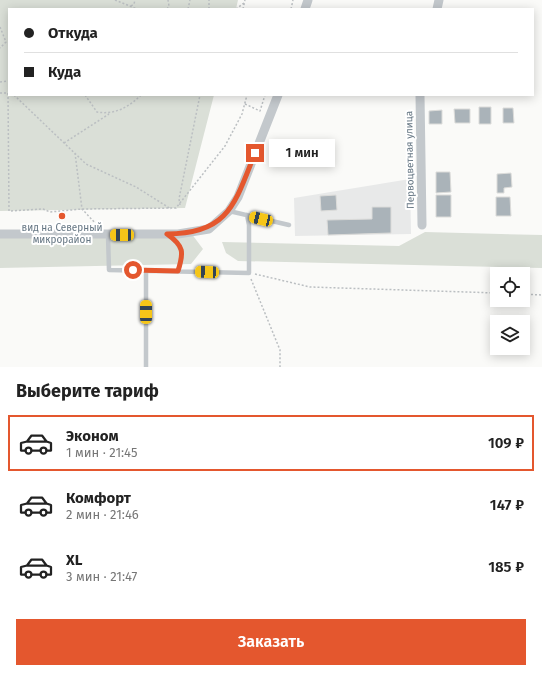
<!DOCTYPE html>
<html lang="ru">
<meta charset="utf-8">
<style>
body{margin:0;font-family:"Fira Sans",sans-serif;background:#f2f2f2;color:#222;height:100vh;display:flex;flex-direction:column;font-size:15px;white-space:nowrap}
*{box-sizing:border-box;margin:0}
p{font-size:13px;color:#767676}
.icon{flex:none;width:22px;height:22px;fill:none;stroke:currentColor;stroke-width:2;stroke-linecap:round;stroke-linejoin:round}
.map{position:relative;height:367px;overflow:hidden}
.drawer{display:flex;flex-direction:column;background:#fff;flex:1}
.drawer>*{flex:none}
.hud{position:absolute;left:8px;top:8px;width:526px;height:88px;border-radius:0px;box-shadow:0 2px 10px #0003;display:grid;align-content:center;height:88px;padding:0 16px;background:#fff}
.controls{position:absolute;left:490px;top:267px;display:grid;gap:8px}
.controls a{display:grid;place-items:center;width:40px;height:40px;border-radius:0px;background:#fff;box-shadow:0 2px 10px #0003;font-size:20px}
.end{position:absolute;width:18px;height:18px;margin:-9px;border:5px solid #e4572e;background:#fff;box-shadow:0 0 0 2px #fff}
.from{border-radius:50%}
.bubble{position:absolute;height:28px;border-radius:0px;background:#fff;box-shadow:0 2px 10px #0003;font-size:13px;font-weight:600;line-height:28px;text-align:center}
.car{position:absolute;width:12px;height:24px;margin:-12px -6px;border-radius:5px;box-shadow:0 0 3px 1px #0007;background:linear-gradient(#f5c518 24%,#345 0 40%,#f5c518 0 76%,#345 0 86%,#f5c518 0)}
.hud b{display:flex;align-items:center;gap:14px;height:38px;font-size:15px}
.hud b+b{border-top:1px solid #e0e0e0}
.hud i{width:10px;height:10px;background:#222}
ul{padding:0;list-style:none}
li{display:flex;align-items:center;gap:12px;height:56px;margin:0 8px 6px;padding:0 8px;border:2px solid transparent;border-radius:0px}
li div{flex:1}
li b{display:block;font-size:15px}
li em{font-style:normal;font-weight:600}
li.selected{border-color:#e4572e}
li>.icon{width:36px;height:36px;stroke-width:1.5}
h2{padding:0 16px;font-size:18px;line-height:48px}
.primary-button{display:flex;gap:8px;margin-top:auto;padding:8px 16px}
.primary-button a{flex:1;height:46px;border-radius:0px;background:#e4572e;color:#fff;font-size:16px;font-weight:600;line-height:46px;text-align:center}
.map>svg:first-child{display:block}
.built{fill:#e8e9e9}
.green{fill:#dadfd7}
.building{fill:#aab3b9;stroke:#dcdcda}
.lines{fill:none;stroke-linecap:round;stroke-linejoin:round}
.path{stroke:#bbbfc2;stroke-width:1.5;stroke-dasharray:2 2;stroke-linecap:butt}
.service{stroke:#c3c8cc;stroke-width:4.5}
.minor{stroke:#c3c8cc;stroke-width:9}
.route{stroke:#e4572e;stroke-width:5}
.poi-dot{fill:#e4572e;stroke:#fff;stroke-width:1.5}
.labels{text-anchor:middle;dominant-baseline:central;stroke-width:4;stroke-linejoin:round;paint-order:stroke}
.street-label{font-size:10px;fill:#657683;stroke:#fff}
.poi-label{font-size:10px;fill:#657683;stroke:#fff}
</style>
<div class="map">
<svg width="542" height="367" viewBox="0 0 542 367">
<rect width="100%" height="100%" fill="#fafaf8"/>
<path class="built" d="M410,179L411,234L295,236L294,198Z"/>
<path class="green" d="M0,0H238L236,9H9V95H214L185,208L0,211Z
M425,232L542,235V268L238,261L226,253L222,242L399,246Z
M191,233L203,249L191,264L0,268V237Z"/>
<path class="building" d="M479,107H491V124H479Z
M503,108H513L514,123H503Z
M454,109H470V123H455Z
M442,110V124H429V111Z
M436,172H450L451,192L436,193Z
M511,173L512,187L504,188V193H497V174Z
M336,195L337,210L321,211L320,196Z
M436,195H451V217H436Z
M496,197H510L511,216H496Z
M372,207H391V233L328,235L327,220L372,219Z"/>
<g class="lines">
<path class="path" d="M115,0L137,9
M131,6L134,4L135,0
M90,9H105
M167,9L169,6L168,0
M188,9L190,0
M209,9V0
M236,9L244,3
M243,9L245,0
M291,9L293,0
M0,27L6,42L0,48
M0,82L9,81
M0,93H9
M8,93L9,211L43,209L50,212L82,209L176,208L225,146L242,114L247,95
M14,95L86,164L136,187L171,209
M85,95L97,112C115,115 129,107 141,95
M245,104L260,111L265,95
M64,143L109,114
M75,153L82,209L97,225
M180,205L179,199L200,95
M255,274L310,287L497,293
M251,279L280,350V367
M523,294L542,295"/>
<path class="service" d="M229,211L289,225
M108,235L109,270L249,273V225L247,215
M168,235C184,247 184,253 178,271
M146,270V367"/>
<path class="minor" d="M305,9L308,0
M437,9L439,0
M420,95L422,225
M0,234H178L209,229L229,211L238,197L278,95"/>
</g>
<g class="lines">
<path class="route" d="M133,270L178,271C184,252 184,246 167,234C229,234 235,203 255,153"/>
</g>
<circle class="poi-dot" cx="62" cy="216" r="4"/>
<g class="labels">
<g class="street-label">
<text transform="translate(410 160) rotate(-91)">Первоцветная улица</text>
</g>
<g class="poi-label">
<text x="62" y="228">вид на Северный<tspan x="62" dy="12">микрорайон</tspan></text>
</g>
</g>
</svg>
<div class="controls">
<a><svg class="icon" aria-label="locate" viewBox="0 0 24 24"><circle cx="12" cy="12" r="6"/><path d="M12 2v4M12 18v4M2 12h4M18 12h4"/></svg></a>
<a><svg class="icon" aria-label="layers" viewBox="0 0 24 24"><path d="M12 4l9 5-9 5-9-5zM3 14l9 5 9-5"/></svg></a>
</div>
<i class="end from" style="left:133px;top:270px"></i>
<i class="end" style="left:255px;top:153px"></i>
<div class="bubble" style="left:269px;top:139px;width:66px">1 мин</div>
<i class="car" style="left:261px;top:219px;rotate:283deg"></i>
<i class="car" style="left:122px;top:235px;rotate:270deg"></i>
<i class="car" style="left:207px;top:272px;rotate:272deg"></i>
<i class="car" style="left:146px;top:312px;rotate:0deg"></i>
<div class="hud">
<b><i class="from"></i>Откуда</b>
<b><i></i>Куда</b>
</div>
</div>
<section class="drawer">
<h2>Выберите тариф</h2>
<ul>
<li class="selected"><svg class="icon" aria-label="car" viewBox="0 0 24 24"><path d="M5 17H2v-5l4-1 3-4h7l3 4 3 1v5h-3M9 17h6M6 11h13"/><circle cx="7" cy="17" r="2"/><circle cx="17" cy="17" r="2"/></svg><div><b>Эконом</b><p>1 мин · 21:45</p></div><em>109 ₽</em></li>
<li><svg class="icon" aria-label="car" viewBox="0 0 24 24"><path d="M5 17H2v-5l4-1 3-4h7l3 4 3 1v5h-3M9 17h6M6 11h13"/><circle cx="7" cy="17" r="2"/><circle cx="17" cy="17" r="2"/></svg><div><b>Комфорт</b><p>2 мин · 21:46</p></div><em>147 ₽</em></li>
<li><svg class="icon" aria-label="car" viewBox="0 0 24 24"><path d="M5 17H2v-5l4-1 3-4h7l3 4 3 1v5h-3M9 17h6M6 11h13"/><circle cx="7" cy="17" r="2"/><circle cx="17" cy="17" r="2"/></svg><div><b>XL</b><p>3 мин · 21:47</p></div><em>185 ₽</em></li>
</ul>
<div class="primary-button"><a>Заказать</a></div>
</section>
